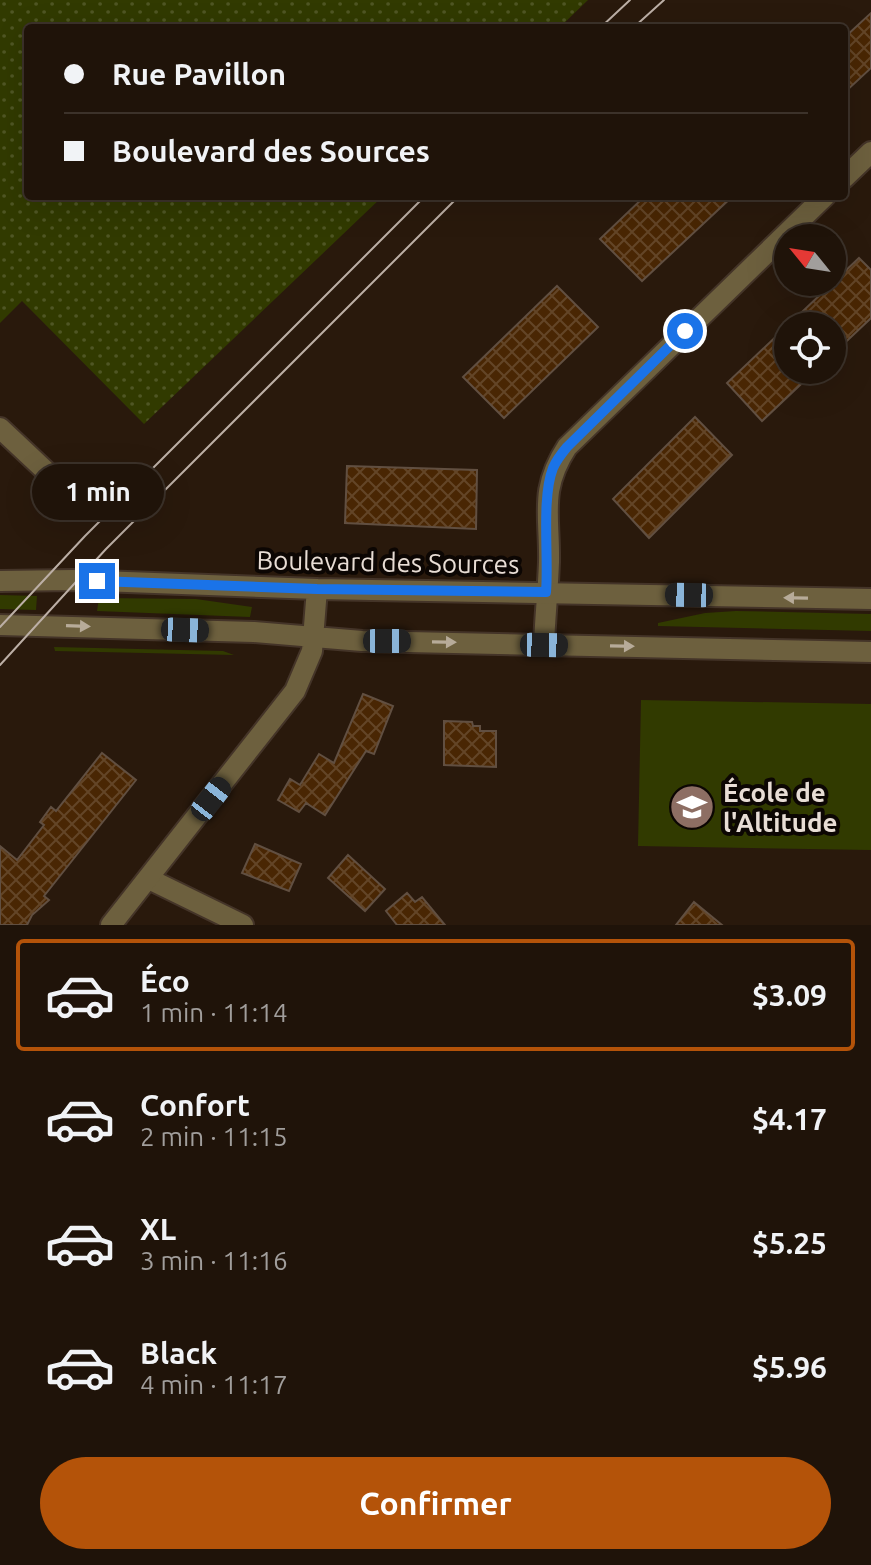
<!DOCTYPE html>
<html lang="fr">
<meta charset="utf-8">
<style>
body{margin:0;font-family:Ubuntu,sans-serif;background:#271c12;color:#f1f3f6;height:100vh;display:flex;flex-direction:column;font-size:30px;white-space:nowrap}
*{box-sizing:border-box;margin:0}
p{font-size:26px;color:#a19e9c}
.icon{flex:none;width:44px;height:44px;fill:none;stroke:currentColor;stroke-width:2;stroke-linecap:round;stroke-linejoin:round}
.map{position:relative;height:925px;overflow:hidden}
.sheet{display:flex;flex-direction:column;background:#1f1309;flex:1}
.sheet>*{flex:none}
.guide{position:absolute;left:24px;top:24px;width:824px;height:176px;border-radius:8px;box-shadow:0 8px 32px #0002,0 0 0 2px #3c322a;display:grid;align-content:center;height:176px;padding:0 40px;background:#1f1309}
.needle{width:52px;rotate:300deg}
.controls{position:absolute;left:774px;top:224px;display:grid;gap:16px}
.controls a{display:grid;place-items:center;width:72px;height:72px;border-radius:50%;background:#1f1309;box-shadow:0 8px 32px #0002,0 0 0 2px #3c322a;font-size:40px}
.end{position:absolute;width:36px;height:36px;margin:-18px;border:10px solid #1a73e8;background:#fff;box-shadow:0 0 0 4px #fff}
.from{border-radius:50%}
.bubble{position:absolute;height:56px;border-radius:28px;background:#1f1309;box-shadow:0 8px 32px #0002,0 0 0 2px #3c322a;font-size:26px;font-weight:600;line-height:56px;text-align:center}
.car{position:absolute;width:24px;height:48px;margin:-24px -12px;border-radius:10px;box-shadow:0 0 6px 2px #0007;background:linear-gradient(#222 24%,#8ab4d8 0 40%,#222 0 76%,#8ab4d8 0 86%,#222 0)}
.guide b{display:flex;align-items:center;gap:28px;height:76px;font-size:30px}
.guide b+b{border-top:2px solid #3c322a}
.guide i{width:20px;height:20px;background:#f1f3f6}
ul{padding:14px 0 0;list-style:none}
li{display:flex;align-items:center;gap:24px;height:112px;margin:0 16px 12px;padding:0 24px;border:4px solid transparent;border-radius:8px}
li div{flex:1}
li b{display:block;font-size:30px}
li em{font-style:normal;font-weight:600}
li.current{border-color:#b45309}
li>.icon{width:72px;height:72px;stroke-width:1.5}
.action{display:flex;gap:16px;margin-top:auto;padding:16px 40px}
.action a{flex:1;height:92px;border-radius:48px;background:#b45309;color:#fff;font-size:32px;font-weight:600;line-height:92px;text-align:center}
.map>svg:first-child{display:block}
.grass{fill:#313a00}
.park{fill:url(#park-dots)}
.building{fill:url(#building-cross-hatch);stroke:#614f41;stroke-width:2}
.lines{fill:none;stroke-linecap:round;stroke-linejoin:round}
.minor-casing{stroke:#443428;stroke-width:24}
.tertiary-casing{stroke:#443428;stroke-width:24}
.minor{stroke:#6d603e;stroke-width:20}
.tertiary{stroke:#6d603e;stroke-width:20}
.tram{stroke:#bcafa6;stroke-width:2}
.oneway{fill:#b7ab99}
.route{stroke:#1a73e8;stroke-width:10}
.labels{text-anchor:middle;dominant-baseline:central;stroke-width:8;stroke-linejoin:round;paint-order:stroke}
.street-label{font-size:26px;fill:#e8ddd5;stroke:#0c0603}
.poi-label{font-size:26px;font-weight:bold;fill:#e8ddd5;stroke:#0c0603;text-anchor:start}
</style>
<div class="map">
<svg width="871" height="925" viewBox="0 0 871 925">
<defs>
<pattern id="park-dots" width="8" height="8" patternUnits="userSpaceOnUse" patternTransform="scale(2)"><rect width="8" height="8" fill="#313a00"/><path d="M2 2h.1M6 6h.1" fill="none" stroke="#4f5624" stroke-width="1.8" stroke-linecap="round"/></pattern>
<pattern id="building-cross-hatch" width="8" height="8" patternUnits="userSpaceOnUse" patternTransform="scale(2)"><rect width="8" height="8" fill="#492603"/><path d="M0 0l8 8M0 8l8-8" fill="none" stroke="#634527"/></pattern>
</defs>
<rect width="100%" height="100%" fill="#29190c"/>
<path class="grass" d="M0,595L37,596L36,610L0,609Z
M99,598L196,599L252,607L250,617L97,611Z
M736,611L871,614V631L658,626V623L705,613Z
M54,647L223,651L234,655L55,651Z
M641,700L871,704V850L638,846Z"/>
<path class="park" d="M0,0H588L559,28H28V196H383L144,424L22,301L0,323Z"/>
<path class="building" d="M871,13V68L844,93V38Z
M645,196H733L642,281L600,239Z
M859,258L871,270V318L832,355V326H788V370H816L762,421L727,383Z
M557,286L598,327L504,418L463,377Z
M695,417L732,455L649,538L613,499Z
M347,466L477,470L476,529L345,523Z
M363,694L393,706L374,754L366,751L325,815L306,803L299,812L278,800L290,779L300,785L319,754L334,763Z
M444,721L472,722L473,726H480V731H496V767L444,765Z
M102,753L136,780L44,896L49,900L32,915L27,925H0V846L17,860L44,825L40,822L51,807L56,811Z
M255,844L301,864L289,891L242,873Z
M348,855L385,889L365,911L328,878Z
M407,893L415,902L422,897L445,925H397L386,911Z
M694,902L722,925H676Z"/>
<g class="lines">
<g class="minor-casing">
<path id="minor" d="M844,178L871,152
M0,428L67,491
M544,645C545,617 548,590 549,562C550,515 539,490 567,447L825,196
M149,879L243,925"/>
</g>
<g class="tertiary-casing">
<path id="tertiary" d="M0,581L73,580L317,589L871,599
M0,625L254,632L362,641L871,652
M111,925L295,691L312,651L317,589"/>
</g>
<use href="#minor" class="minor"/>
<use href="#tertiary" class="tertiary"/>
<path class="tram" d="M600,28L630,0
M633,28L664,0
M0,627L85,536L425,196
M0,665L106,549L459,196"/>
</g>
<defs><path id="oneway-solid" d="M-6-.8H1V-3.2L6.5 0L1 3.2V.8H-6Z" transform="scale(2)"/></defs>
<g class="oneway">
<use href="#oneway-solid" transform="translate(796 598) rotate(-179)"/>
<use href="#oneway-solid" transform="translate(78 626) rotate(2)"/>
<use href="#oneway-solid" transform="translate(444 642) rotate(1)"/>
<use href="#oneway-solid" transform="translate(622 646) rotate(1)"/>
</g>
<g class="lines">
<path class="route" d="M97,581L317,589L546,592C549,557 541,499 553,468C556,461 562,453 567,447L685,331"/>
</g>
<defs>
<g id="school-disc" transform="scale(2.3)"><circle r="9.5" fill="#8d6e63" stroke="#0c0603"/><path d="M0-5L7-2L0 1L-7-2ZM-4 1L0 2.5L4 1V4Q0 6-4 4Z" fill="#fff"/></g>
</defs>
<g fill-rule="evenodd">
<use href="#school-disc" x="692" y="807"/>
</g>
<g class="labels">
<g class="street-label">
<text transform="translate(388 562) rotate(1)">Boulevard des Sources</text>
</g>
<g class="poi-label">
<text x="723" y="792">École de<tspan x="723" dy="30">l'Altitude</tspan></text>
</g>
</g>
</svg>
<div class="controls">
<a><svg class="needle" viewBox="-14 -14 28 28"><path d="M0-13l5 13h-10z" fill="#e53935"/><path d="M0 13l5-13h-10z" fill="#a19e9c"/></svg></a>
<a><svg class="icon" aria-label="locate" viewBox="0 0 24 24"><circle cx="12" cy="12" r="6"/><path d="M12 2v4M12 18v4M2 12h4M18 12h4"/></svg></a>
</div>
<i class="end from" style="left:685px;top:331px"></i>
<i class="end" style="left:97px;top:581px"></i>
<div class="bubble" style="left:32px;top:464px;width:132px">1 min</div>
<i class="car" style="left:689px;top:595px;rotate:271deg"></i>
<i class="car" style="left:185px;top:630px;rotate:92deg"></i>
<i class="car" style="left:387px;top:641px;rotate:90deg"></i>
<i class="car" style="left:544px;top:645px;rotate:91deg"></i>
<i class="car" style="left:211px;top:799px;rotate:38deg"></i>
<div class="guide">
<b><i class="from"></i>Rue Pavillon</b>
<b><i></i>Boulevard des Sources</b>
</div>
</div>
<section class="sheet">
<ul>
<li class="current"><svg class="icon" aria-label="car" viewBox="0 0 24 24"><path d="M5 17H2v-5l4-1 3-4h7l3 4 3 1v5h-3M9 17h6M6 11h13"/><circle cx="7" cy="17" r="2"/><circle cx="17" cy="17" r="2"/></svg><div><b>Éco</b><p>1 min · 11:14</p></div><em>$3.09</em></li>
<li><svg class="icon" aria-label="car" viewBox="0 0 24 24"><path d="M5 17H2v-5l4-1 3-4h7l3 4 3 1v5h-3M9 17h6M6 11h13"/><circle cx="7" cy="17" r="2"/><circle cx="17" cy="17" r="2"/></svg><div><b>Confort</b><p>2 min · 11:15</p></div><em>$4.17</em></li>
<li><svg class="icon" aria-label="car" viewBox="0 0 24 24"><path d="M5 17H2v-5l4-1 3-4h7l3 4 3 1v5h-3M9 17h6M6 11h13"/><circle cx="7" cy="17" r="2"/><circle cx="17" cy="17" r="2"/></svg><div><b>XL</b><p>3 min · 11:16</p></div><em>$5.25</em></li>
<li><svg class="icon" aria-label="car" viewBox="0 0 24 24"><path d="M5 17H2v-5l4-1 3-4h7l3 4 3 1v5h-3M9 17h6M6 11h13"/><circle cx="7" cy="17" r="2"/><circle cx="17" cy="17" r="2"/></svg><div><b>Black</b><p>4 min · 11:17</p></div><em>$5.96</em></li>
</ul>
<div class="action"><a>Confirmer</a></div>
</section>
